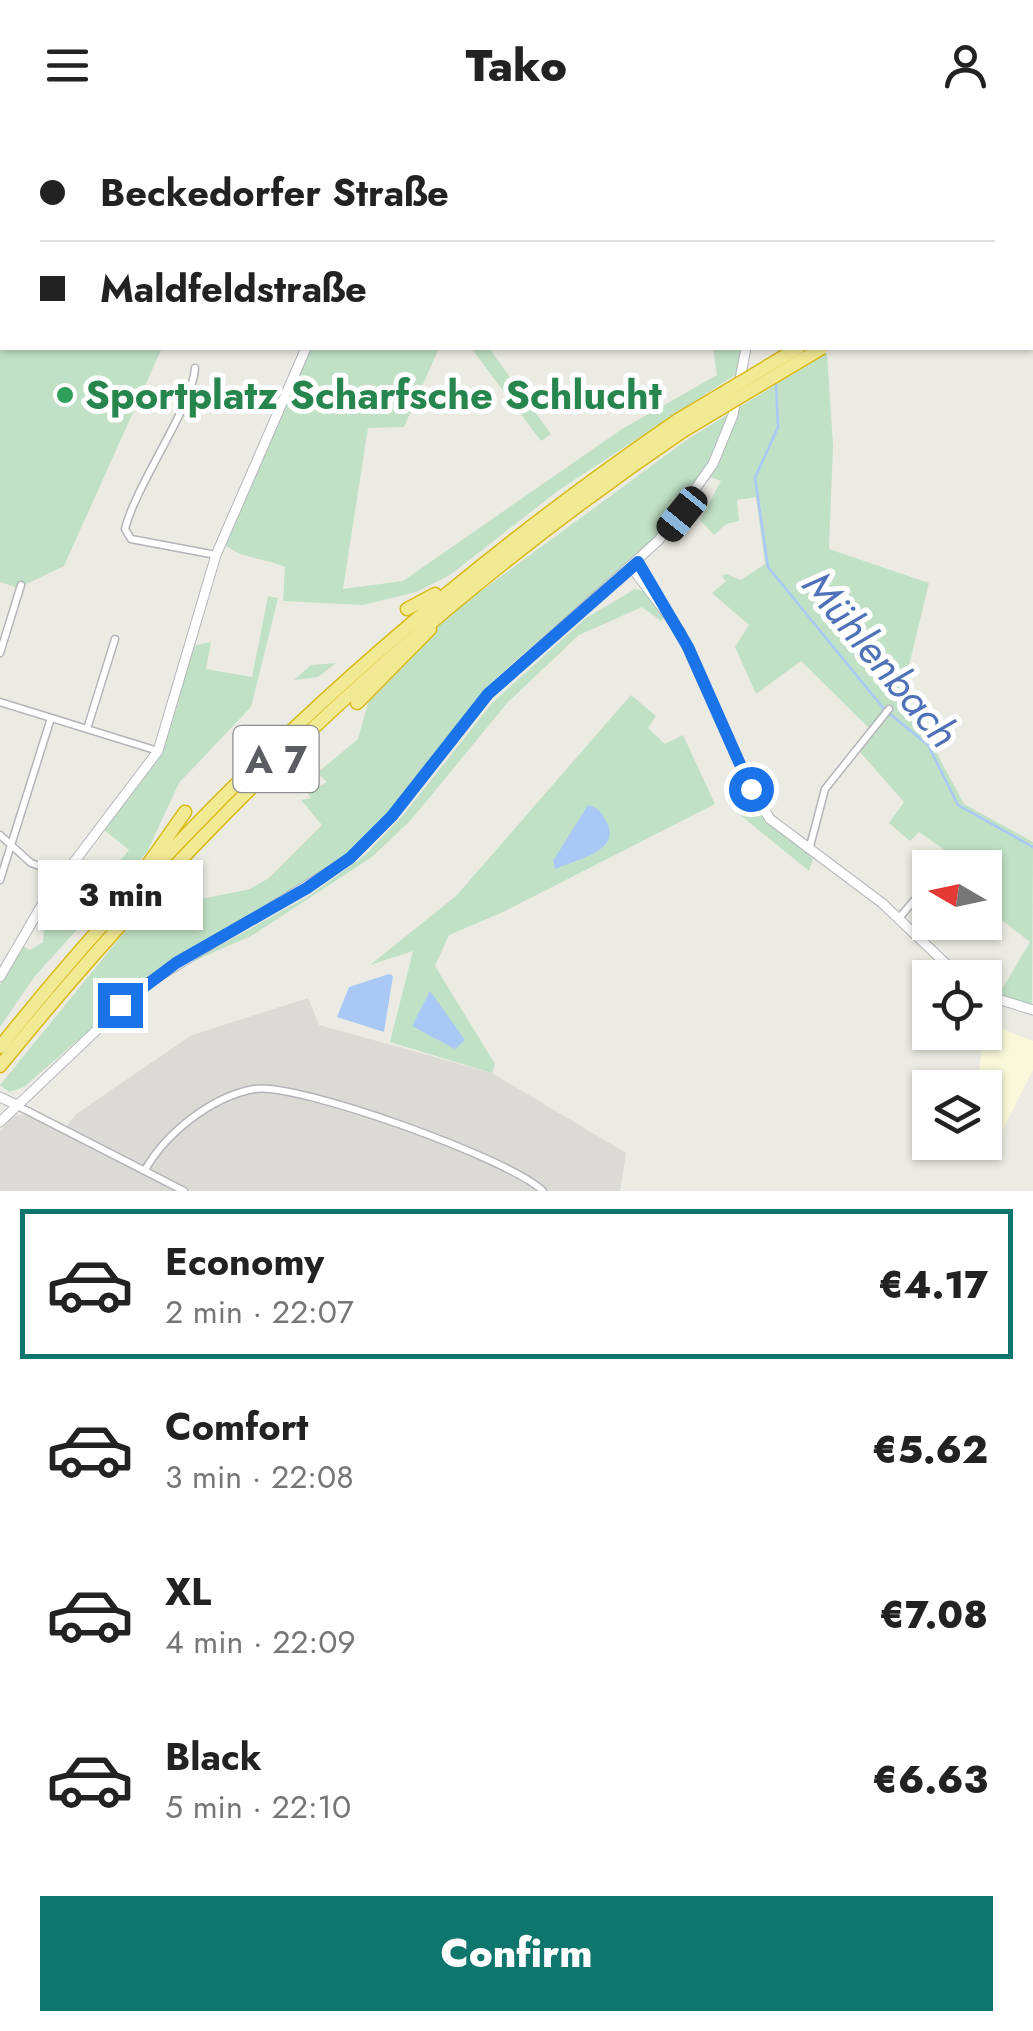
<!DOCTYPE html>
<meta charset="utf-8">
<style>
body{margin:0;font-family:Jost,sans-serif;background:#f6f6f6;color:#222;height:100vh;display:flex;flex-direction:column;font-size:38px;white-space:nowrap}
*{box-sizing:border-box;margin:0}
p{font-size:32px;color:#767676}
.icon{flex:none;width:55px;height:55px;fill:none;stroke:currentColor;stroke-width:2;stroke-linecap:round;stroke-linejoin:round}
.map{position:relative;height:1061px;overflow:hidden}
.details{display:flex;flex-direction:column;background:#fff;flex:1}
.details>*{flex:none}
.guide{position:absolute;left:0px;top:0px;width:1035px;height:220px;box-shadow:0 2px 8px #0004;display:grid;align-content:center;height:220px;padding:0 40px;background:#fff}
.needle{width:65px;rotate:279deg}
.fabs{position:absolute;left:912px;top:720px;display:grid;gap:20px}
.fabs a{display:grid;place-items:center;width:90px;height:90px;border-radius:0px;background:#fff;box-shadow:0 2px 8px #0004;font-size:50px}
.end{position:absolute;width:45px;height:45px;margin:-22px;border:12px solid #1a73e8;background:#fff;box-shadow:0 0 0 5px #fff}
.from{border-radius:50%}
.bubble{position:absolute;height:70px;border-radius:0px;background:#fff;box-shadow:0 2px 8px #0004;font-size:32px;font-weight:800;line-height:70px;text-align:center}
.car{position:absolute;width:30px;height:60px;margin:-30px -15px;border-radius:12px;box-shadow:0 0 8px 2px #0007;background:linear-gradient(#222 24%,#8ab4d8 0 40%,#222 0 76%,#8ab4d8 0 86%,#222 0)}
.guide b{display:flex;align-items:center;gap:35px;height:95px;font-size:38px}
.guide b+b{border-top:2px solid #e0e0e0}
.guide i{width:25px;height:25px;background:#222}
ul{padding:18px 0 0;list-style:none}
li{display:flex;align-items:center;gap:30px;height:150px;margin:0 20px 15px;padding:0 20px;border:5px solid transparent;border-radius:0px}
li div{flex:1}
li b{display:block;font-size:38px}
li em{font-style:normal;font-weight:800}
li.current{border-color:#0f766e}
li>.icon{width:90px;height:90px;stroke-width:1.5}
.primary-button{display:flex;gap:20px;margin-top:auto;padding:20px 40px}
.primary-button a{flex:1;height:115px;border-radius:0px;background:#0f766e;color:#fff;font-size:40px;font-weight:800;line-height:115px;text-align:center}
header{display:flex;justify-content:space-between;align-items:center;height:130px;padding:0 40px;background:#fff;font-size:45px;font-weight:800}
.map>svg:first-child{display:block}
.commercial{fill:#faf8da}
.industrial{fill:#dbdad5}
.green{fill:#c1e1c6}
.water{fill:#a9c8f6}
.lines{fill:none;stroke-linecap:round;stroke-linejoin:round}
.stream{stroke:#a9c8f6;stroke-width:2.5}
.street-casing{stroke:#b3b4b9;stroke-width:9}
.secondary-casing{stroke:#b4b6bb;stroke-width:11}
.highway-casing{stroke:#d8ba16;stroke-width:15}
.street{stroke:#fff;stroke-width:6}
.secondary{stroke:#fff;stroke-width:9}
.highway{stroke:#f2e994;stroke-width:12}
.highway-bridge-casing{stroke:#d8ba16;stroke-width:15;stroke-linecap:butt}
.highway-bridge{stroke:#f2e994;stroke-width:12}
.route{stroke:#1a73e8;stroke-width:12}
.leisure-dot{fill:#2e9e5b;stroke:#fff;stroke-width:4}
.labels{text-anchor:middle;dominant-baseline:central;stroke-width:10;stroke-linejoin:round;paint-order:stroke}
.shield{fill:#fff;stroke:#8c8e91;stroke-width:2.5}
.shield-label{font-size:38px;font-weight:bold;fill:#5b5d62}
.leisure-label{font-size:40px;font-weight:bold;fill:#27864d;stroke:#fff;text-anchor:start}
.water-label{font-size:42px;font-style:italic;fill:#4e71b7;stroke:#fff}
</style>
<header><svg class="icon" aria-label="menu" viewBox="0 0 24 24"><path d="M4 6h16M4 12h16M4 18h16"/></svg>Tako<svg class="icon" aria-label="person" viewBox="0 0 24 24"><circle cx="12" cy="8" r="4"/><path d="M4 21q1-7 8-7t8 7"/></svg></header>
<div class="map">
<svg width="1033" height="1061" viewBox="0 0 1033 1061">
<rect width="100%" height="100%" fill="#ecebe3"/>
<path class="commercial" d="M985,892L1033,911V940L999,1007L985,1005V958L977,957Z"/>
<path class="industrial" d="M308,868L319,895L492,943L626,1023L620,1061H0V1002L13,986L27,984L62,1002L76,984L192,905Z"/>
<path class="green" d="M0,163L2,218H162L64,436L18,458L0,452Z
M294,218H439L404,297L368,298L343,459L403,451L622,299L717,245L713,218H744L741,241L559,360L450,445L416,462L363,475L283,471L285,437C263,427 243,430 224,414L307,224Z
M471,218H489L551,304L541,311Z
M827,223L833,316L829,419L929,453L903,560L964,674L1033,712L1032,876L999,864L1030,812L985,777V738L969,737L919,702L910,711L889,693L904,672L860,622L873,602L801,531L756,564L735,517L749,495L712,463L726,451L722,446L726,444L741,450L765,434L756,367L737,370L739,391L726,394L714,405L700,390L721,351L702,344L651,412L495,549L388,684L340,730L158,840L24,957L9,962L0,955L131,794L167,776L250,759L269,748L322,695L301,670L311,668L304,658L316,646L321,656L327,652L317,643L358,609L370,566L443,489L688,309Z
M635,459L646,462L665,487L661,491L642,477L579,505L508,572L411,690L372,727L253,805L183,836L309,766L365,725L404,684L492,573L586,488Z
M268,466L278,468L251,577L179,653L147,722L35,846L0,897V855L23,816L30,820L43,812L46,780L69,747L90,767L129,720L104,700L156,633L193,516L211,512L206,539L252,547Z
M336,533L318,547L294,550L311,535Z
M631,565L656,586L648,598L665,614L683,605L715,674L501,783L449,805L435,836L495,934L492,943L390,912L413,821L370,835L456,766Z
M748,667L758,681L813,729L809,741L729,676Z"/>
<path class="water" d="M588,675C598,678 601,681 606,691C623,721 577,729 555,739L553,731Z
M389,844L393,846L384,902L337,887L349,857Z
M430,861L465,910L455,919L412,896Z"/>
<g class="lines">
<path class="stream" d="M524,0H535
M553,0L557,2
M766,2V0
M839,2L841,0
M776,254L778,297L755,348L768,437L884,579
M890,584L928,615L958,675L1033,717"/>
<g class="street-casing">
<path id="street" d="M168,2V0
M195,238C193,276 137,352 125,399L131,409L216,425
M0,523L21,455
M0,572L158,621
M87,599L115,509
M0,705L31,733L64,745
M809,720L825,659L889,579
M940,738L941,736
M0,750L51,588
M899,788L930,752
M16,975L184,1061
M145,1040C166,1003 211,967 254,959C297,952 511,1029 543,1061"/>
</g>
<g class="secondary-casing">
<path id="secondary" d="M355,0L356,2
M105,2L110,0
M754,2V0
M0,50L2,49
M632,438L680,501L751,659L770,689L882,773L961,848
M0,847L43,773L158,621L216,425L306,218
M985,865L1033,880
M0,967L15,974
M0,992L143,856L350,729L392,686L488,564L659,410L713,334L733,285L746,218"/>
</g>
<g class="highway-casing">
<path id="highway" d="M1032,103H1033
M1032,116L1033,115
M407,479L435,464
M357,573L430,499
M149,733L185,682
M133,786L171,758
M0,917C194,674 421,466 678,290
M0,936C199,691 422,478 683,301"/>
</g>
<use href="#street" class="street"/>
<use href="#secondary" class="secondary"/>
<use href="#highway" class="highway"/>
<g class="highway-bridge-casing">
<path id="highway-bridge" d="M678,290L798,218
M683,301L822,218"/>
</g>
<use href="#highway-bridge" class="highway-bridge"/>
</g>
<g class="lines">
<path class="route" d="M120,875L176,833L307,758L350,728L392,686L488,564L638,432L688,517L751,659"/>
</g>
<circle class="leisure-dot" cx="65" cy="265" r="10"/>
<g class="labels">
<rect class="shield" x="233.5" y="596" width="85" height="66" rx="8"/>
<g class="shield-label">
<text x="276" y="629">A 7</text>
</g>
<g class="leisure-label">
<text x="85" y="265">Sportplatz Scharfsche Schlucht</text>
</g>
<g class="water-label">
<text transform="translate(881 529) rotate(50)">Mühlenbach</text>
</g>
</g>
</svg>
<div class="fabs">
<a><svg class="needle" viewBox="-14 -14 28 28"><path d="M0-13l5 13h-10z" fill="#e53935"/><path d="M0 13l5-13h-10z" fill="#767676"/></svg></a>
<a><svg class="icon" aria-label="locate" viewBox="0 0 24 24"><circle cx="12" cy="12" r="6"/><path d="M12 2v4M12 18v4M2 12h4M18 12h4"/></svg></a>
<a><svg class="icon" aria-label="layers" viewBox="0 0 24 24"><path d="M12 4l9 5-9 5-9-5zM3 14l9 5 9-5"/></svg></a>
</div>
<i class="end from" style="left:751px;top:659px"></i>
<i class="end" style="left:120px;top:875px"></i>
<div class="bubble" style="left:38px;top:730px;width:165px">3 min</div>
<i class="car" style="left:682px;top:384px;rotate:219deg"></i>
<div class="guide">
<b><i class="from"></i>Beckedorfer Straße</b>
<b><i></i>Maldfeldstraße</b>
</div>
</div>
<section class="details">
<ul>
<li class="current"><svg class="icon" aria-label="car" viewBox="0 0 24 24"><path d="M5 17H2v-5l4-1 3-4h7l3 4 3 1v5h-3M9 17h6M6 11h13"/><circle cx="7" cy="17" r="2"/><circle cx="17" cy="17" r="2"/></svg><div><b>Economy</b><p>2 min · 22:07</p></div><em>€4.17</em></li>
<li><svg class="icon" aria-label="car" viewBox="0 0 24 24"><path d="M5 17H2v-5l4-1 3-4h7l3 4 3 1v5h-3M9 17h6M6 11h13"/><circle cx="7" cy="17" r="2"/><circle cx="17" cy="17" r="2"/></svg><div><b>Comfort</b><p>3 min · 22:08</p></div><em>€5.62</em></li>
<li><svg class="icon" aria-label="car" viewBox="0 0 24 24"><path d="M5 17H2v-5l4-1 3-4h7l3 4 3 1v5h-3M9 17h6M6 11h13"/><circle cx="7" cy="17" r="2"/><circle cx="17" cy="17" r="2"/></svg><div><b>XL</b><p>4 min · 22:09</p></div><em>€7.08</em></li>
<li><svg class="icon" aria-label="car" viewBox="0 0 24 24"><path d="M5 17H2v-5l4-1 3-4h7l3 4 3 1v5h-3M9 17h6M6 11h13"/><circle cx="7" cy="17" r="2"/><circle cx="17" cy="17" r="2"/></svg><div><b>Black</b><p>5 min · 22:10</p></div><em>€6.63</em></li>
</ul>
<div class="primary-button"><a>Confirm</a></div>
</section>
